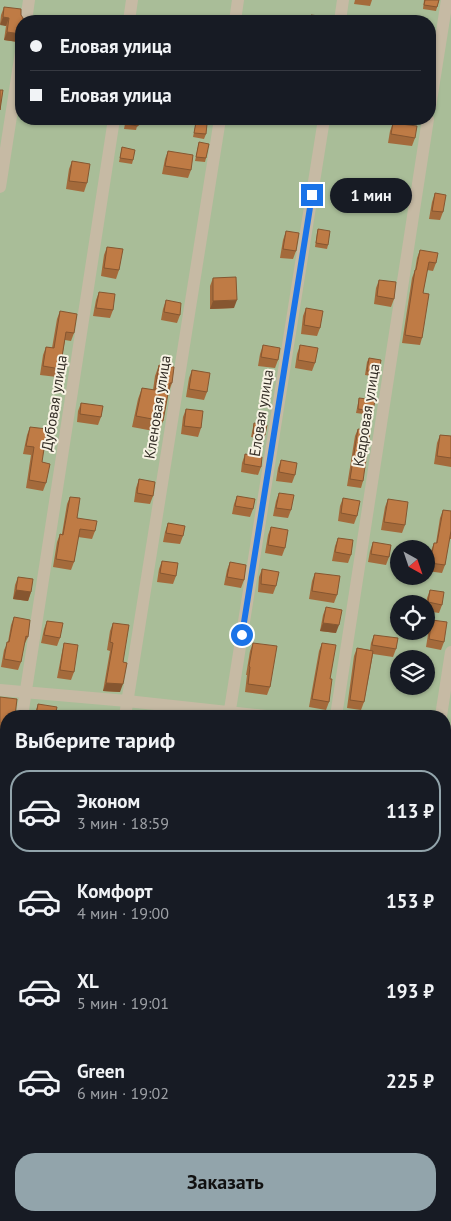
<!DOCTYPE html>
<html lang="ru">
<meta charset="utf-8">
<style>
body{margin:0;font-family:"PT Sans",sans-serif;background:#20242c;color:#f1f3f6;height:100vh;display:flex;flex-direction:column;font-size:19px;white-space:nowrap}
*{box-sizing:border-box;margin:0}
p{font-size:16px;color:#9ea1a6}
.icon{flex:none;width:28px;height:28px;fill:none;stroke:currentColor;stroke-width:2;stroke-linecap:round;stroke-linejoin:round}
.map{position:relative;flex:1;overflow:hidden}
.sheet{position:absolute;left:0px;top:710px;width:451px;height:511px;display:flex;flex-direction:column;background:#171b24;border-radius:20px 20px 0 0;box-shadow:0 1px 4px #0004}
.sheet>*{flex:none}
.banner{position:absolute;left:15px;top:15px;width:421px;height:110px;border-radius:20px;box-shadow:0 1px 4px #0004;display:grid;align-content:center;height:110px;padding:0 15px;background:#171b24}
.needle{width:32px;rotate:140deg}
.controls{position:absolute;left:390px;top:540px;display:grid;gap:10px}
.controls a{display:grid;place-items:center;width:45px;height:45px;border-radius:50%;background:#171b24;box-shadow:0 1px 4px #0004;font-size:25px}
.end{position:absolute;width:22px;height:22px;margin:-11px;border:6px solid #1a73e8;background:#fff;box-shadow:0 0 0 2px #fff}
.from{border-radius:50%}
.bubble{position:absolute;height:35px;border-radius:18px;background:#171b24;box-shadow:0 1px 4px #0004;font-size:16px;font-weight:600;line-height:35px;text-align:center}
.banner b{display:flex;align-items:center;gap:18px;height:48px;font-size:19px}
.banner b+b{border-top:1px solid #363941}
.banner i{width:12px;height:12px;background:#f1f3f6}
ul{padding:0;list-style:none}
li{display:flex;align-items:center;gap:15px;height:82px;margin:0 10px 8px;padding:0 5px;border:2px solid transparent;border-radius:20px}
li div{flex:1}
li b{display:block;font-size:19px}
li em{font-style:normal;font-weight:600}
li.on{border-color:#92a4ab}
li>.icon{width:45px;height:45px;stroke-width:1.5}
h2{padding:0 15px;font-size:22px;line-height:60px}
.button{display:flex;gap:10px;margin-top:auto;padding:10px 15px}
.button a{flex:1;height:58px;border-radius:20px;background:#92a4ab;color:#111;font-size:20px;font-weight:600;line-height:58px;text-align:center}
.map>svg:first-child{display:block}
.green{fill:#a9bd98;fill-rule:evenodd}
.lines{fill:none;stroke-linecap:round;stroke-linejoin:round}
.minor{stroke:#c6baa4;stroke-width:12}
.wall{fill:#a46a3b}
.shaded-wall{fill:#865630}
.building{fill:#bf7b45;stroke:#865630}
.route{stroke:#1a73e8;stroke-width:6}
.labels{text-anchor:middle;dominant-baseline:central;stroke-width:4;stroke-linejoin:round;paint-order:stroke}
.street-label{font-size:15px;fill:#322c25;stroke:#f7f2e3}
</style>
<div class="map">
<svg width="451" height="1221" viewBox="0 0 451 1221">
<rect width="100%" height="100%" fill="#efe8d7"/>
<path class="green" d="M0,0H451V1221H0ZM21,21H430V119H21ZM399,549H426V576H399ZM399,604H426V631H399ZM399,659H426V686H399ZM6,716H445V1215H6Z"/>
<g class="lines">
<path class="minor" d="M26,21L29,0
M129,21L132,0
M235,21L238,0
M340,21L343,0
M430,107L447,0
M0,187L21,52
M0,690L127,701L266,716
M22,716L114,119
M125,716L220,119
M229,716L324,119
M336,716L428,119
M441,716L451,652
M445,737H451
M0,848L6,811
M47,1221L48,1215
M149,1221L150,1215
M253,1221L254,1215
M357,1221L358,1215"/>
</g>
<path class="wall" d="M355,0H372L370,6L354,4Z
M424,0H439L436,11L423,9Z
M4,7L18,42L4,40L6,26L0,24L1,15Z
M126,119H139L136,130L124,129Z
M196,122L206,134L204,139L193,137Z
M393,123L415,138L412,146L388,143L390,131Z
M199,142L206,158L205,162L195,161Z
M122,147L133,160L132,164L119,162Z
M168,151L191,170L188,178L162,174L165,159Z
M72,161L87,183L84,192L66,189L69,169Z
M435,193L443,212L440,220L429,219L432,202Z
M318,229L328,245L327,249L315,247L317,233Z
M286,231L296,251L293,259L280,258L283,240Z
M107,247L119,270L116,279L101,276L104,255Z
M420,250L436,263L433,271L427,270L423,293L422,338L420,345L402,343L412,278L415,270L417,258Z
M213,278L234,308L210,309V286Z
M379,280L394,299L391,307L374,304L376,288Z
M99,292L113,310L110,318L93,316L96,300Z
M166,300L180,315L177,323L161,320L163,309Z
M306,308L320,328L317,336L301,334L303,316Z
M60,311L74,333L71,341L65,340L60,369L57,377L40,375L43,355L46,347L52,348L57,319Z
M263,345L278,360L275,368L258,366L260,354Z
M300,345L315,363L312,371L295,368L297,354Z
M369,358L379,372L377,377L365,375L367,362Z
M159,365L172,383L168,394L163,421L159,432L132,427L138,399L142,388L153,390L155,376Z
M192,370L207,392L204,400L186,397L189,378Z
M359,398L373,411L371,415L356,413Z
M81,403L101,417L98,425L77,422L78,411Z
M186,409L201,428L198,437L181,434L183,417Z
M254,423L265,435L264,439L251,437Z
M30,427L42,462L46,483L43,491L26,488L31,455L23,454L27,435Z
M358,429L363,481L361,488L347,486L355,436Z
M440,435L451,436V467L434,464L437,443Z
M245,454L261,467L258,475L241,472L242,463Z
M281,460L295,475L292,483L276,481L278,468Z
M139,479L153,496L150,504L134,502L136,488Z
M279,493L291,510L288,518L273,516L276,501Z
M237,496L253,509L250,517L232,514L234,504Z
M70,497L77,518L95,531L92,539L78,537L74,562L71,570L53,567L57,542L60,534H62L67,504Z
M343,498L357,516L354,524L338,521L340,506Z
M388,499L405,525L402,533L381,530L385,507Z
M443,510L451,511V539H449L445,565L442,573L427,571L431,551L434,543H436L440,518Z
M168,523L183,536L180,544L163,542L165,532Z
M271,527L285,548L282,556L265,553L268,535Z
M338,538L351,555L348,563L332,561L335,546Z
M373,542L389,557L386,565L368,562L370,551Z
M162,561L176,576L173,584L157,582L159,569Z
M230,562L244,580L241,588L224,585L227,570Z
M262,569L276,586L273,594L258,592L259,577Z
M315,573L337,595L334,603L309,599L312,581Z
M18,577L31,592L28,601L13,599L15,585Z
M430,590L442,605L439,613L426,611V604L427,598Z
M326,607L336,633L320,631L323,615Z
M14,617L28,637L24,645L21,662L18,670L1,667L4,650L8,642L11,625Z
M432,620L444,642L441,650L426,647L429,628Z
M47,621L60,638L57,646L41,643L44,629Z
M113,623L123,662L120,692L103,691L110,651L107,650L110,631Z
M374,635L396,649L393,657L373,654L364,702L361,710L347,708L354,656L357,648L370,650L371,643Z
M64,643L74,672L71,680L57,678L62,652Z
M253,643L270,687L267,695L245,692L247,675H246L250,651Z
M322,643L330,679L329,702L326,710L309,707L319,651Z
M38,704L55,716H34Z
M445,793L451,794V809L445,808Z
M6,884V912H2Z
M0,967L6,968V989L5,992L0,991Z
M0,1025L6,1026V1061L0,1060Z
M445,1048L451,1049V1078L445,1077Z
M0,1134L6,1135V1158L0,1157Z
M448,1160L451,1161V1184L445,1183V1167Z
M57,1215H75L73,1220L56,1218Z
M158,1215H175L174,1221H157Z
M374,1215H394L393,1218Z"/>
<path class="shaded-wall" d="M3,17L9,18L6,26L0,25Z
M7,32L21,34L18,42L4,40Z
M237,300L234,308L210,309L213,301Z
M16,590L31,592L28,601L13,599Z
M323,623L339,625L336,633L320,631Z
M106,683L123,684L120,692L103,691Z
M0,780L3,781L0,788Z
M6,900V912H2Z"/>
<path class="building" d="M425,0H439L437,7L424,5Z
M4,7L21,9V15L23,18V21H21V34L7,32L9,18L3,17Z
M311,15L327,17L326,21H310Z
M0,90H3L0,110Z
M127,119H139L138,126L126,124Z
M196,122L207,124L206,134L194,133Z
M393,123L417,126L415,138L391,134Z
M199,142L209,144L206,158L196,157Z
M122,147L135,150L133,160L120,158Z
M168,151L193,155L191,170L165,166Z
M72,161L90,164L87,183L69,181Z
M435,193L446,195L443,212L432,211Z
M318,229L330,231L328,245L316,243Z
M286,231L299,233L296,251L283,249Z
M107,247L123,249L119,270L104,268Z
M420,250L438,253L436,263L429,262L423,293L429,294L422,338L405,335L415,270H416Z
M236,277L237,300L213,301V278Z
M379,280L396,282L394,299L377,296Z
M99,292L115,294L113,310L96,308Z
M166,300L181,303L180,315L164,312Z
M306,308L323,311L320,328L304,325Z
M60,311L77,314L74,333L66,332L60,369L43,366L46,347L54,348Z
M263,345L280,348L278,360L261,357Z
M300,345L318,348L315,363L298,360Z
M369,358L381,360L379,372L367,371Z
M159,365L174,367L172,383H170L163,421L136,416L142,388L155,390Z
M192,370L210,373L207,392L189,389Z
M359,398L375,400L373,411L358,409Z
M81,403L103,406L101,417L80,414Z
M186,409L203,411L201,428L184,426Z
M254,423L267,425L265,435L253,433Z
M30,427L47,429L42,462L50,464L46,483L29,480L34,447L26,446Z
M358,429L370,431L363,481L350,479Z
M440,435L451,436V458L437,456Z
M245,454L262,457L261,467L244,464Z
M281,460L297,463L295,475L279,472Z
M139,479L155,482L153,496L137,493Z
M279,493L294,495L291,510L276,508Z
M237,496L255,499L253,509L235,506Z
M70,497L80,498L77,518L97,521L95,531L80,529L74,562L56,559L60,534L63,535Z
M343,498L360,501L357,516L341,513Z
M388,499L408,502L405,525L384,522Z
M443,510L451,511V531L445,565L430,563L434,543H437Z
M168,523L185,526L183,536L166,533Z
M271,527L288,530L285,548L268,545Z
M338,538L353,540L351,555L335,552Z
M373,542L391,545L389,557L371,554Z
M162,561L178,563L176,576L160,573Z
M230,562L246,565L244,580L227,577Z
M262,569L279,572L276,586L261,584Z
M315,573L340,576L337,595L312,591Z
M18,577L33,579L31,592L16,590Z
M430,590L444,592L442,605L428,602Z
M326,607L342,610L339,625L323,623Z
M14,617L30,620L28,637L26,636L21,662L4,659L7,642H9Z
M432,620L447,622L444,642L429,639Z
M47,621L63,623L60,638L44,635Z
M113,623L129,625L123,662L127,663L123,684L106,683L113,643L110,642Z
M374,635L398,638L396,649L372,645Z
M64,643L78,645L74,672L60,670Z
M253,643L277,646L270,687L248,684L250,667L249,666Z
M322,643L336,645L330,679H332L329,702L312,699Z
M357,648L373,651L364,702L350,700Z
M0,697L17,699L15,716H6V734L0,768L4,769L3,781L0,780Z
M38,704L57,707L55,716H36Z
M103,714L117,716H103Z
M208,714L225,716H208Z
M445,793L451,794V805L445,804Z
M445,832H448L446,842H445Z
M0,967L6,968V983L0,982Z
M0,1025L6,1026V1052L0,1051Z
M445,1048L451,1049V1069L445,1068Z
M0,1134L6,1135V1149L0,1148Z
M448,1160L451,1161V1175L445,1174Z
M445,1197L451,1198V1218L450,1221H436L438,1215H445Z
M6,1213V1215H29L28,1221H5Z
M160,1215H175L174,1221L158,1219Z"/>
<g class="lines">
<path class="route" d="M242,635L312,195"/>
</g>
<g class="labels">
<g class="street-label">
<text transform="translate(54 403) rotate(-81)">Дубовая улица</text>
<text transform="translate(157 407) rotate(-81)">Кленовая улица</text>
<text transform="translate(261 413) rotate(-81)">Еловая улица</text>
<text transform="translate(366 415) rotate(-81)">Кедровая улица</text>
</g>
</g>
</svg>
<div class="controls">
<a><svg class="needle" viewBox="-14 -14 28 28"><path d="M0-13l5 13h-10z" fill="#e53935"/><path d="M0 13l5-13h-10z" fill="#9ea1a6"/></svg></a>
<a><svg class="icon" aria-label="locate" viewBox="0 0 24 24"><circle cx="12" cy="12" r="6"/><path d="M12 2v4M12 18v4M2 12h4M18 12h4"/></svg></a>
<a><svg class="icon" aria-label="layers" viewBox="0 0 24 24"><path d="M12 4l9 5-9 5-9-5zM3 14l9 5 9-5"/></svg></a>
</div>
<i class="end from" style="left:242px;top:635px"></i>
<i class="end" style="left:312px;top:195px"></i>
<div class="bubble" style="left:330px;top:178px;width:82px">1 мин</div>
<div class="banner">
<b><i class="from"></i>Еловая улица</b>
<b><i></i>Еловая улица</b>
</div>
<section class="sheet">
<h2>Выберите тариф</h2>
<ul>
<li class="on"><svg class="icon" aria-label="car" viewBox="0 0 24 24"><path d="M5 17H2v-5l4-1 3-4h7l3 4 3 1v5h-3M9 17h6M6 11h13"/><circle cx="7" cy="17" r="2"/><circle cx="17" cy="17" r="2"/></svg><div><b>Эконом</b><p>3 мин · 18:59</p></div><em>113 ₽</em></li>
<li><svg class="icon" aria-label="car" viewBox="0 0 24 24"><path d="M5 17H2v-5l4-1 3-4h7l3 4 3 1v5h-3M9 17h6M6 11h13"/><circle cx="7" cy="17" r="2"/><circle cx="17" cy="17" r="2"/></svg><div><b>Комфорт</b><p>4 мин · 19:00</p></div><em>153 ₽</em></li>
<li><svg class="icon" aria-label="car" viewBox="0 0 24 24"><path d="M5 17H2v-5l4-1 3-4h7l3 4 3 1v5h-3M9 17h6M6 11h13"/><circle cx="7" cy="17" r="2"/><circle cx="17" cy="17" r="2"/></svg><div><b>XL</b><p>5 мин · 19:01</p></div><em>193 ₽</em></li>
<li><svg class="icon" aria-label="car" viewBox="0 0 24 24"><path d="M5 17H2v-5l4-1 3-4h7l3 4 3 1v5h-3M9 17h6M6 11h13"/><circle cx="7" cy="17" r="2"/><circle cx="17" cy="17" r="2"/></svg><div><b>Green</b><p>6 мин · 19:02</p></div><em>225 ₽</em></li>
</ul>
<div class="button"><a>Заказать</a></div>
</section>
</div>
